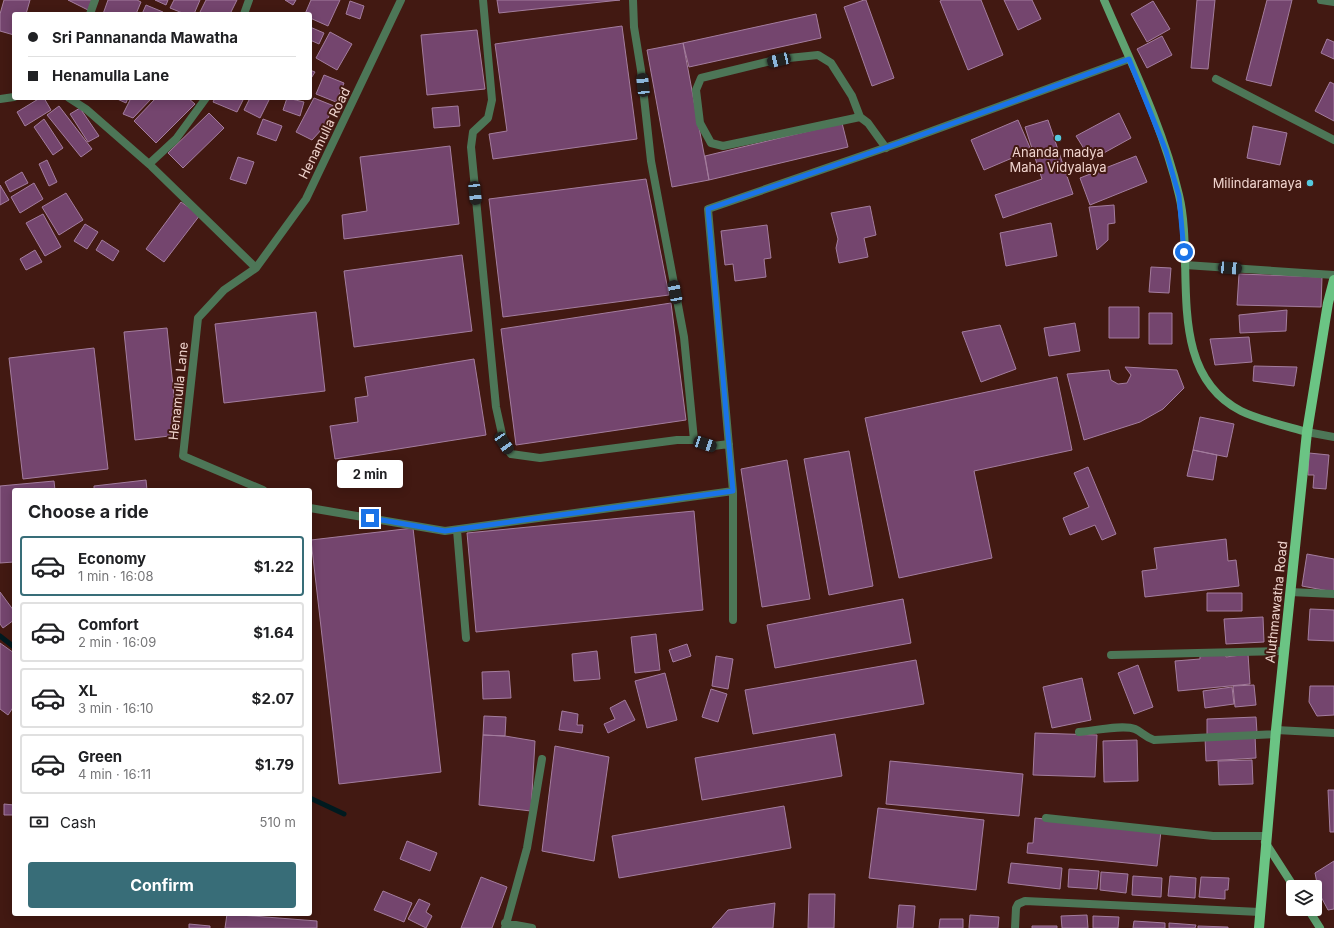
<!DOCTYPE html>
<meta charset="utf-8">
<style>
body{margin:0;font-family:Inter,sans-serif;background:#f2f2f2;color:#202124;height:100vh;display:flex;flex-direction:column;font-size:15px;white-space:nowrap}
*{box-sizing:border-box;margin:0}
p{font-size:13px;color:#757577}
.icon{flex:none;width:22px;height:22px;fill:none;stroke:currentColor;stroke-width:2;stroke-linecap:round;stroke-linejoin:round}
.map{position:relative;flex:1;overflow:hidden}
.drawer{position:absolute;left:12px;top:488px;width:300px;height:428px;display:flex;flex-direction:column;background:#fff;border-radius:4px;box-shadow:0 2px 10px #0003}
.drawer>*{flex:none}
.top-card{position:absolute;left:12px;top:12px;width:300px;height:88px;border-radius:4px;box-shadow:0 2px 10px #0003;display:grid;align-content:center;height:88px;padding:0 16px;background:#fff}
.fabs{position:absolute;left:1286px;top:880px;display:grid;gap:8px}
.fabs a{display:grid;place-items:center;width:36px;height:36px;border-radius:4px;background:#fff;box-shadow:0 2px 10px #0003;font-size:20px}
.end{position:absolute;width:18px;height:18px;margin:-9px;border:5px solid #1a73e8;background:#fff;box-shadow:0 0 0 2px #fff}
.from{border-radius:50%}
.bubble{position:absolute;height:28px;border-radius:4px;background:#fff;box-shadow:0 2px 10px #0003;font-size:13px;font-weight:700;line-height:28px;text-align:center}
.car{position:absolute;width:12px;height:24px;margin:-12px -6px;border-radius:5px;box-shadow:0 0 3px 1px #0007;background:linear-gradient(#222 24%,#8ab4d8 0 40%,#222 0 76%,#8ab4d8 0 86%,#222 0)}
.top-card b{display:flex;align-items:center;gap:14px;height:38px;font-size:15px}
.top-card b+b{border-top:1px solid #e0e0e0}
.top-card i{width:10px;height:10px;background:#202124}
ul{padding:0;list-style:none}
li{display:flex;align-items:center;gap:12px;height:60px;margin:0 8px 6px;padding:0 8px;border:2px solid #e0e0e0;border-radius:4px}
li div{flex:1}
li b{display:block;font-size:15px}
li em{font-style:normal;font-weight:700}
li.selected{border-color:#386d78}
li>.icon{width:36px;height:36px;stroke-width:1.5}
h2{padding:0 16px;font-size:18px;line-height:48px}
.pay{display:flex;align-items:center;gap:10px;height:44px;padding:0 16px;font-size:15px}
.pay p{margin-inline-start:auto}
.action{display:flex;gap:8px;margin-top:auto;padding:8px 16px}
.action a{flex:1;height:46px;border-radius:4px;background:#386d78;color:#fff;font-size:16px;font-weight:700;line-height:46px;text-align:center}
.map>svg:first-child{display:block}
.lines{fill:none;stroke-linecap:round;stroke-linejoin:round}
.stream{stroke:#001a1f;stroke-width:5}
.building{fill:#74456e;stroke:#a47d9e}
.lane{stroke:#4d7657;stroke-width:8}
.street{stroke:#4d7657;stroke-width:8}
.secondary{stroke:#5fa271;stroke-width:8}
.primary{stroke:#6bc484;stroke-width:10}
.route{stroke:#1a73e8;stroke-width:5}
.poi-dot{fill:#55cadf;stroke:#421912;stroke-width:1.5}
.labels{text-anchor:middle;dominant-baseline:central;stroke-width:4;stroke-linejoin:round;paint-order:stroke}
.street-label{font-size:13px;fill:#f0d4ce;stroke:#421912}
.poi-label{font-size:13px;fill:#f0d4ce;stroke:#421912}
</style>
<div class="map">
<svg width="1334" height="928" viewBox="0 0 1334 928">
<rect width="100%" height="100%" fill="#421912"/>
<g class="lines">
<path class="stream" d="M0,636L14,647
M310,798L344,814"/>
</g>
<path class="building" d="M4,0H30L26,14H14V35L0,31V14Z
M68,0H92L88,10Z
M108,0H137L141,2L136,14H103Z
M155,0H168L166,5Z
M174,0H200L194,14H185L170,8Z
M206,0H237L230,14H199Z
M285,0H296L293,5Z
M311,0H340L328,26L310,18V14H305Z
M497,0H620L499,13Z
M864,0H866L894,78L872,86L844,7Z
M942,0H981L1003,55L968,70L940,1Z
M1004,0H1032L1041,19L1018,30Z
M1197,0H1215L1208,69L1191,68Z
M1267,0H1292L1271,86L1246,80Z
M350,1L364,6L360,19L346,14Z
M1153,1L1170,29L1147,42L1131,14Z
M146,5L163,12L162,14H142Z
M816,14L821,38L689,67L683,43Z
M622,26L637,139L493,159L489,134L507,131L495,44Z
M310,27L324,33L319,44L310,40Z
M477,30L485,89L427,95L421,35Z
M330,32L352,44L337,70L316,58Z
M1162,36L1172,55L1147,68L1137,49Z
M1327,39L1334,42V59L1321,53Z
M683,43L709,180L672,187L647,50Z
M310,70L315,72L310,80Z
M324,75L344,83L336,102L316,94Z
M1330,82L1334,84V121L1315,111Z
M40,98H44L51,110L25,126L17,112Z
M115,98H128L126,103Z
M131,98H152L133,118L123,114Z
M156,98H188L195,104L156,143L134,121Z
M215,98H244L237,112L213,102Z
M250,98H270L260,118L244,110Z
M287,98L304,102L300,116L283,110Z
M314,98L334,106L323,128L312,140L296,132Z
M59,106L92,149L81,157L47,115Z
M458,106L460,126L434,128L432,108Z
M80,108L99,136L88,142L70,114Z
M209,113L224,128L183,168L168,153Z
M1119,113L1131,138L1091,160L1076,136Z
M44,119L63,148L53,155L34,127Z
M263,119L282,126L276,141L257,134Z
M1018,120L1031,150L984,170L971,140Z
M1048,120L1073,194L1003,218L995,195L1042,179L1025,127Z
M842,123L848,147L709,180L705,156Z
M1253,126L1287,133L1280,165L1247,158Z
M450,146L459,224L344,239L342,215L367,211L360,157Z
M1136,156L1147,182L1090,205L1080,178Z
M238,157L254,162L246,184L230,179Z
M47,160L57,182L49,186L39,164Z
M22,172L28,183L10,192L5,182Z
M646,179L669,295L503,317L489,199Z
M34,183L43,199L20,213L11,197Z
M0,185L9,200L0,205Z
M66,193L83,220L59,235L42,207Z
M181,202L200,215L164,262L146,249Z
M1114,205L1115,223L1108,224V240L1097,250L1089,207Z
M870,206L876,235L864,238L868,257L839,263L836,248L838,239L831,213Z
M43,214L61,247L45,256L26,223Z
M1051,223L1057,256L1006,266L1000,233Z
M85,224L98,232L87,249L74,241Z
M767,225L771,258L764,259L766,277L735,281L733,264L725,265L721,231Z
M102,240L119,251L113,261L96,250Z
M35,250L42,262L26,270L20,259Z
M462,255L472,331L354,347L344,271Z
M1151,267L1171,268L1169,293L1149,292Z
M1239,274L1322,277L1321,307L1237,305Z
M671,303L686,420L516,445L501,329Z
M1109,307H1139V338H1109Z
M1287,310L1286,331L1240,333L1239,315Z
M316,312L325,391L224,403L215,324Z
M1149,313H1172V344H1149Z
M1075,323L1080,351L1049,356L1044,328Z
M1000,325L1016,369L981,382L962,332Z
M167,328L178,435L135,440L124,332Z
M1249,337L1252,362L1215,365L1210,339Z
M94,348L108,469L23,479L9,358Z
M474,359L486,435L335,459L330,426L358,422L355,398L368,396L365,377Z
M1254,366L1297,367L1294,386L1253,381Z
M1125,367L1177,370L1184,388L1163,409L1140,422L1084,440L1067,374L1109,370L1111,380L1118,384L1127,383L1131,375Z
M1057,377L1072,450L974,471L992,558L899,578L865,418Z
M1200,417L1234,424L1227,457L1193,450Z
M1193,450L1217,455L1213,480L1187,476Z
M849,451L873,586L829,595L804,459Z
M1309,453L1329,455L1326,489L1313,488L1314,475H1308Z
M787,460L810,599L762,607L741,469Z
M1088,467L1116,534L1102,540L1095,525L1070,535L1063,518L1089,507L1074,473Z
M146,480L147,490H94V486Z
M54,481L55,490H14V562L0,563V486Z
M694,511L703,610L476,632L467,533Z
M413,528L441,772L339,784L311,540Z
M1226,539L1228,561L1236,560L1239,586L1145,597L1142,571L1157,569L1154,548Z
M1307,554L1334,559V592L1302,586Z
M0,592L14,611V620L3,628L0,624Z
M1207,593H1242V611H1207Z
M903,599L911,643L775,668L767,625Z
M1310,609L1334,610V641L1308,640Z
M1263,617L1264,642L1226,644L1224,619Z
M656,634L660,670L635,673L631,637Z
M0,643L14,653V706L8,715L0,709Z
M687,644L691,656L673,662L669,650Z
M597,651L600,679L574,681L572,654Z
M1225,653L1226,657L1248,654L1250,684L1178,691L1175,661L1200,659V656Z
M716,656L733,659L728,689L712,686Z
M916,660L924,704L753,734L745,690Z
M1138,665L1153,707L1134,714L1118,673Z
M509,671L511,698L483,699L482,672Z
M665,673L677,720L647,728L635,681Z
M1082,678L1091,720L1052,728L1043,687Z
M1254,685L1256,705L1235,707L1233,686Z
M1310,686H1334V715L1317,716L1309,702Z
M1232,687L1234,704L1205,708L1203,691Z
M711,689L727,694L718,722L702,717Z
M625,700L635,720L608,733L604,724L615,719L610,708Z
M562,711L578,714L577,725H583L582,733L559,730Z
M484,716L506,717L505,736L483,735Z
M1256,717L1257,733L1207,735V719Z
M1035,733L1097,735L1095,777L1033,775Z
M835,734L842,776L702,800L695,758Z
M483,735L505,736L535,741L531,811L479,805Z
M1255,735L1256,758L1206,761L1205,737Z
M1137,740L1138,781L1104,782L1103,741Z
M555,746L609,757L594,861L542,851Z
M1252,760L1253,784L1219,785L1218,761Z
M890,761L1023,774L1019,816L886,804Z
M1328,790H1334V832H1330Z
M4,804L14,805V815H4Z
M784,806L791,848L619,878L612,836Z
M878,808L984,820L976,890L869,878Z
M1035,818L1161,831L1157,866L1027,853L1028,843H1033Z
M407,841L437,853L430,871L400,859Z
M1334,861V909L1328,910L1319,893L1315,873Z
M1011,863L1062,868L1060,889L1008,883Z
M1069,869L1099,871L1097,889L1068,887Z
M1101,872L1128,874L1126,893L1100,890Z
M1133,876L1162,878L1161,897L1132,895Z
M1170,876L1196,878L1195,898L1168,896Z
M481,877L507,887L492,928H461Z
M1201,877L1229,878L1228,890H1225V899L1199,897Z
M383,891L412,903L404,922L374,910Z
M809,894H835L834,928H808Z
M419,899L430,904L426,912L432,916L426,928L408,919Z
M775,903L773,928H712L728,910Z
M899,905L915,906L913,928H897Z
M227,914L317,921V928H225Z
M970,915L999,917L998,928H969Z
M1087,915L1088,928H1062L1061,916Z
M1093,916L1119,917L1118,928H1093Z
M940,919H963V928H939Z
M1134,921L1165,923V928H1133Z
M1169,923L1196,925L1195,928H1169Z
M189,924L210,926V928H189Z
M1032,926H1057V928H1032Z
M1198,926L1228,927V928H1198Z"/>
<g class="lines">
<path class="lane" d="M860,117L723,146L711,143L700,123L696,90L701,78L779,59L818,55L831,63L852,96L860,117L868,123L886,148
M1290,592L1334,594
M1111,655L1284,651
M1046,818L1213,836H1266"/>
<path class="street" d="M483,0L492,100L488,118L473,132L471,147L496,407L504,443L511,454L540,458L677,440H694L713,446L729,444
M633,0L634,27L641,70L651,161L684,337L694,440
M1321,0L1334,2
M90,14L95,0
M244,14L249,0
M1216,79L1334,140
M69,98L86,109L149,164L256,268
M0,99L14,97
M149,164L176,139L206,98
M1185,265L1334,275
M1307,432L1334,437
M263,490L183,456L198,318L224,290L256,268L306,199L401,0
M310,508L445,531L733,491
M457,530L466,638
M733,620V491L708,209L899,143L1129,59
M1276,730L1334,733
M1079,732C1093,731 1123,724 1135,729C1142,732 1145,737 1154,740L1275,734
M505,923L532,928
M505,928L527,848L542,759
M1015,928L1016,908L1018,904L1025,901L1260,912"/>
<path class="secondary" d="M1104,0C1131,63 1163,127 1179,195C1196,264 1163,371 1241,411C1259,420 1286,426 1307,432
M1265,842L1294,887
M1308,909L1320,928"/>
<path class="primary" d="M1259,928L1276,730L1307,432L1328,303L1334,280"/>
</g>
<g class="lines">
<path class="route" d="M370,518L445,531L733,491L708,209L899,143L1129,59L1166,151L1179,196L1184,252"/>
</g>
<g class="poi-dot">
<circle cx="1058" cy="138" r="4"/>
<circle cx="1310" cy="183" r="4"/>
</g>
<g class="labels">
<g class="street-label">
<text transform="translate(324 133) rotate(-64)">Henamulla Road</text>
<text transform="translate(178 391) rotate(-84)">Henamulla Lane</text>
<text transform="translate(1276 602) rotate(-84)">Aluthmawatha Road</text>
</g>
<g class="poi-label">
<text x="1058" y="152">Ananda madya<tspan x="1058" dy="15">Maha Vidyalaya</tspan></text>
<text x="1302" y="183" text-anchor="end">Milindaramaya</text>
</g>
</g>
</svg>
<div class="fabs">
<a><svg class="icon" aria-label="layers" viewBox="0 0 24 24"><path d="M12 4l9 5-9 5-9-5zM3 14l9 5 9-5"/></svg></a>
</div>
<i class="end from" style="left:1184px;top:252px"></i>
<i class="end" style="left:370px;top:518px"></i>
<div class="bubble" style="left:337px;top:460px;width:66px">2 min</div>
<i class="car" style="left:779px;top:60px;rotate:257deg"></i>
<i class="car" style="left:643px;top:85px;rotate:354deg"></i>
<i class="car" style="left:475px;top:193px;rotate:174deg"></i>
<i class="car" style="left:1230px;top:268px;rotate:94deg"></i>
<i class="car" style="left:675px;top:292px;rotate:349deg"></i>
<i class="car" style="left:504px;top:443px;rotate:146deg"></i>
<i class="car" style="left:705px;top:444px;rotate:108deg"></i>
<div class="top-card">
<b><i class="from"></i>Sri Pannananda Mawatha</b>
<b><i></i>Henamulla Lane</b>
</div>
<section class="drawer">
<h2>Choose a ride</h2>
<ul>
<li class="selected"><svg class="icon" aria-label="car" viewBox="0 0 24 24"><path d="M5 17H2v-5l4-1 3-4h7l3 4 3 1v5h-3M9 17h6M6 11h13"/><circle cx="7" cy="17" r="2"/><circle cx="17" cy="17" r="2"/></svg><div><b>Economy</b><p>1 min · 16:08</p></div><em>$1.22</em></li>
<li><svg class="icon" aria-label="car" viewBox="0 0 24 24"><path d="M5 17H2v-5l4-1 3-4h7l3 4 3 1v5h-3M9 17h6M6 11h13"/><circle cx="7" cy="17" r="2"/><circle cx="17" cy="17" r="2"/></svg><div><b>Comfort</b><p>2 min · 16:09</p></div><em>$1.64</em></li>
<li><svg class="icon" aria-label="car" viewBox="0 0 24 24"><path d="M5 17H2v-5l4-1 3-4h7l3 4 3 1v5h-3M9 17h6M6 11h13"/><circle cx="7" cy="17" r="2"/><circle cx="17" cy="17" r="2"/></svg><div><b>XL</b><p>3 min · 16:10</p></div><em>$2.07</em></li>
<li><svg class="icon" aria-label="car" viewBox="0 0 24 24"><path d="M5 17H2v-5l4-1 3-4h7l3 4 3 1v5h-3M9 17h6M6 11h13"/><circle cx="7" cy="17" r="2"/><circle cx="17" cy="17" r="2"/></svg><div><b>Green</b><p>4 min · 16:11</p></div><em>$1.79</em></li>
</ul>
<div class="pay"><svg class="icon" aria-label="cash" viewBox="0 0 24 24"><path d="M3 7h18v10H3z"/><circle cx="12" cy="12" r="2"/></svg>Cash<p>510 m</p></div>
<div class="action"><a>Confirm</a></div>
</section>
</div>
